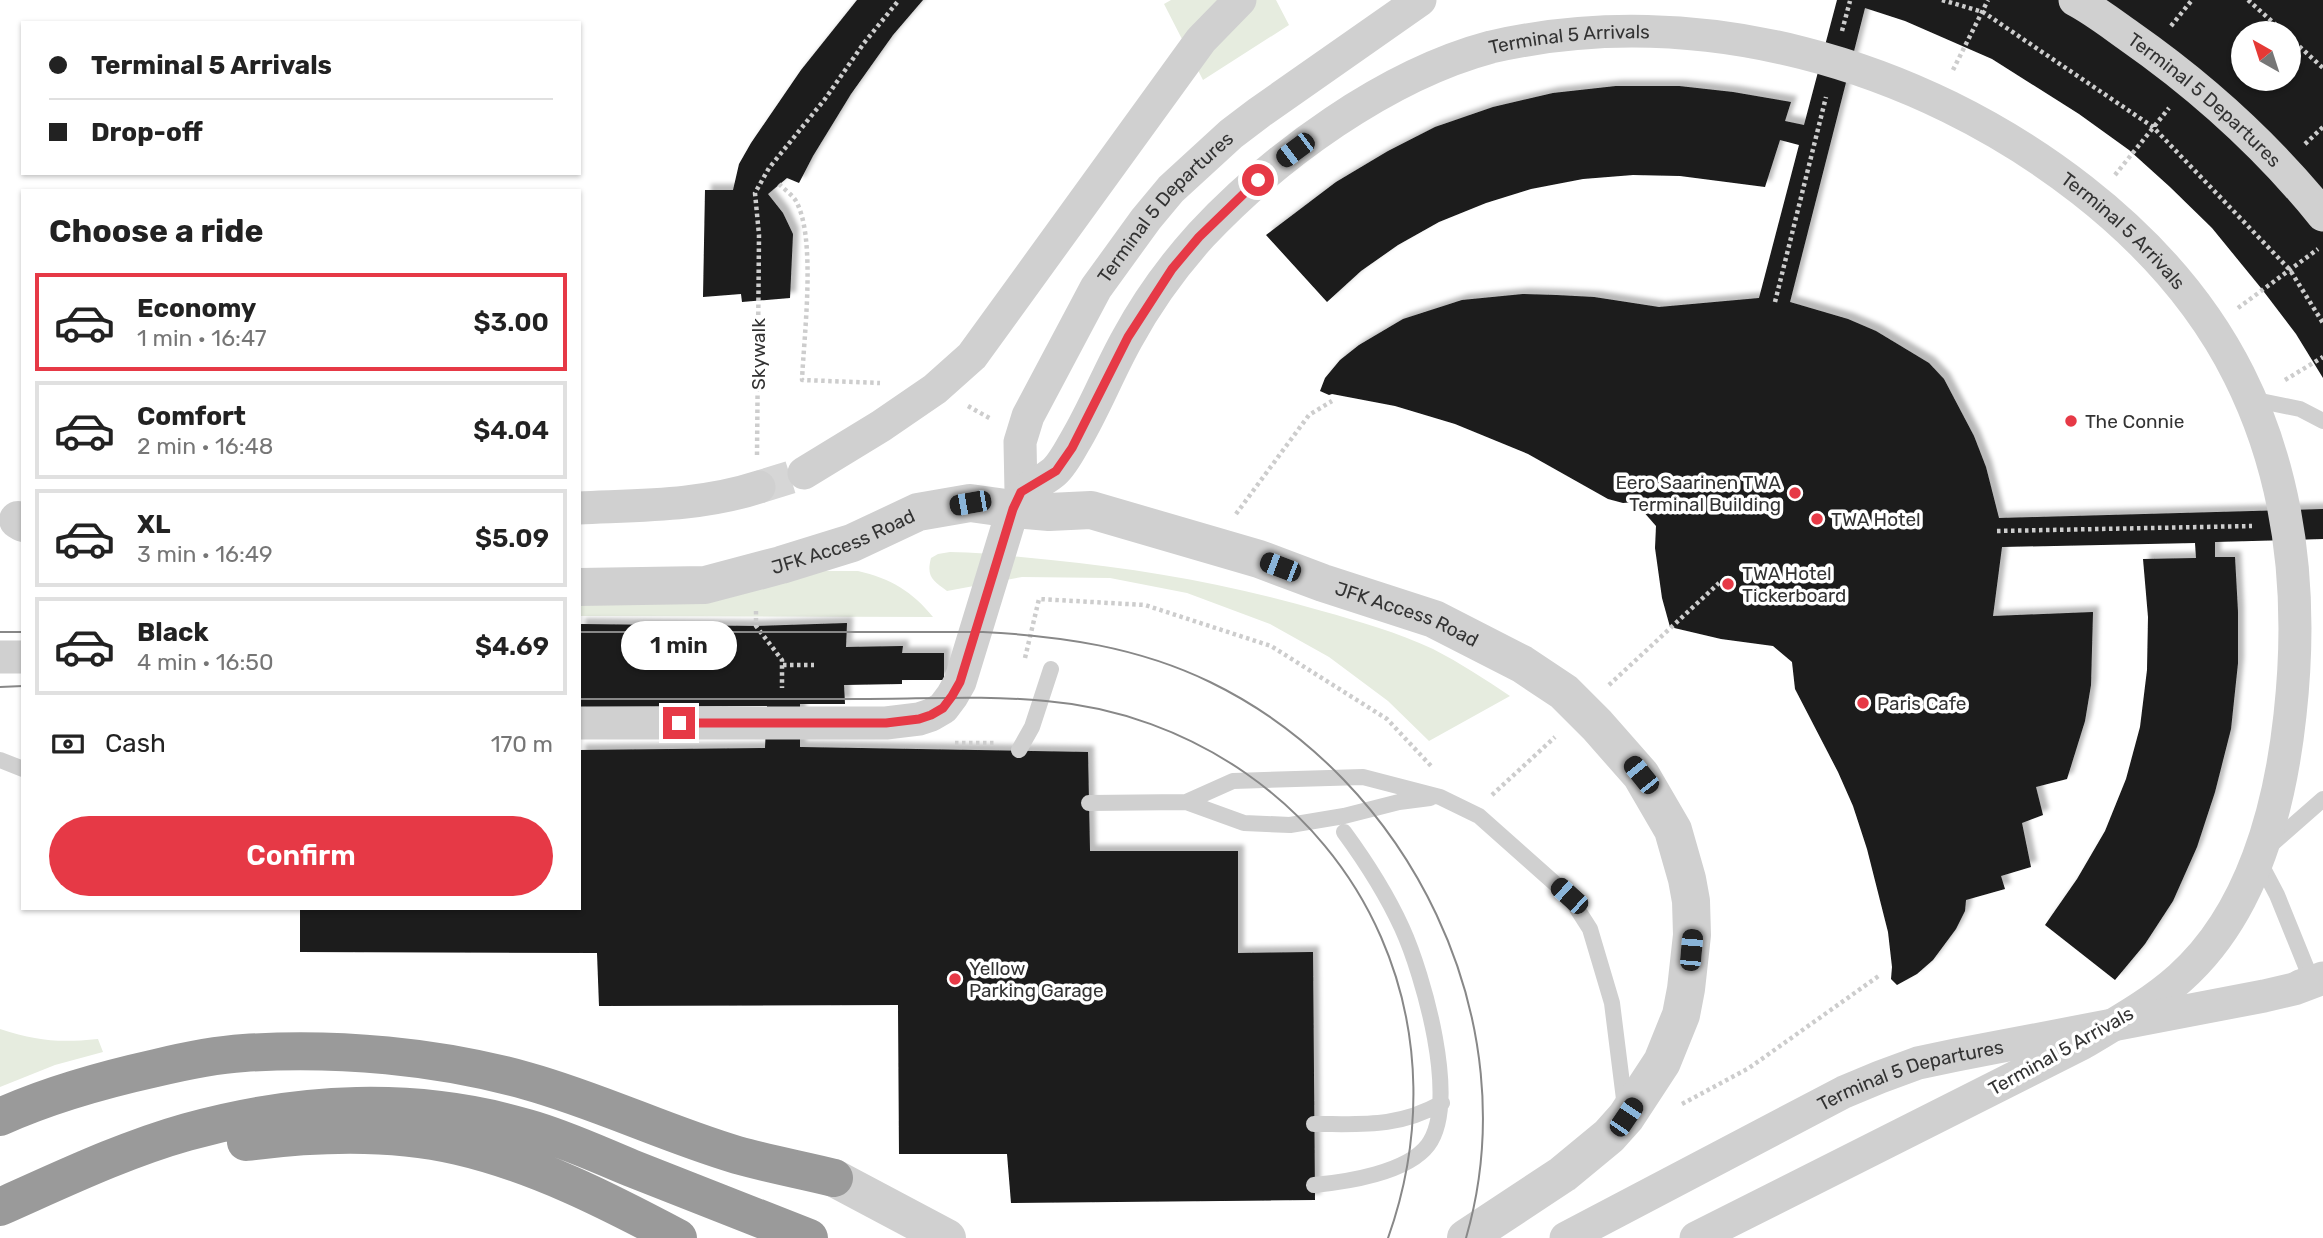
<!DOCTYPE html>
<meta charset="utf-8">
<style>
body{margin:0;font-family:Rubik,sans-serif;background:#f2f2f2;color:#222;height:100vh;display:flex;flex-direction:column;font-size:26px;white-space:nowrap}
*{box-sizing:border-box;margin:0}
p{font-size:23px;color:#767676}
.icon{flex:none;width:38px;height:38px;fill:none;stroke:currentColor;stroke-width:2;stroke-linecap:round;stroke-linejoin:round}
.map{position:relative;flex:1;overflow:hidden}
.drawer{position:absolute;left:21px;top:189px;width:560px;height:721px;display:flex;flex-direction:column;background:#fff;border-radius:0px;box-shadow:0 2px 5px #0004}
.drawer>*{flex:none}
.hud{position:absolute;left:21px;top:21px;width:560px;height:154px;border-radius:0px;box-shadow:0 2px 5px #0004;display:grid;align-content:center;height:154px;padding:0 28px;background:#fff}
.needle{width:46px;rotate:321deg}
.tools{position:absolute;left:2231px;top:21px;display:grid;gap:14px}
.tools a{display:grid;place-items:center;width:70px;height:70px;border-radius:50%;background:#fff;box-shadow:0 2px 5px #0004;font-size:35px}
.end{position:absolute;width:32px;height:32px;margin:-16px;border:9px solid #e63946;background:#fff;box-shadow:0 0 0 4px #fff}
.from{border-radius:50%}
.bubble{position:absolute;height:49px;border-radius:24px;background:#fff;box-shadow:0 2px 5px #0004;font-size:23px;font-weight:600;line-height:49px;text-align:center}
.car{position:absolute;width:21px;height:42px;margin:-21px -10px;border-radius:9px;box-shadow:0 0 5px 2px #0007;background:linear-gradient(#222 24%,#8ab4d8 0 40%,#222 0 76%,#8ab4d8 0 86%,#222 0)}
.hud b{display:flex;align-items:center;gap:24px;height:66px;font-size:26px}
.hud b+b{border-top:2px solid #e0e0e0}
.hud i{width:18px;height:18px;background:#222}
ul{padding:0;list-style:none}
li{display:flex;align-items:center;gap:21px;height:98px;margin:0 14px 10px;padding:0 14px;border:4px solid #e0e0e0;border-radius:0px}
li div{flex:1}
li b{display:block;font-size:26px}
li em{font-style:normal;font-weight:600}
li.current{border-color:#e63946}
li>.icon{width:63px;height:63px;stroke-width:1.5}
h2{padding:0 28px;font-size:32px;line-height:84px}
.pay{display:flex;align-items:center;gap:18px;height:77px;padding:0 28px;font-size:26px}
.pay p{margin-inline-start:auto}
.action{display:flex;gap:14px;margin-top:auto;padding:14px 28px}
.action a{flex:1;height:80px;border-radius:42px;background:#e63946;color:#fff;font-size:28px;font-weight:600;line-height:80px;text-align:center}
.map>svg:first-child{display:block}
.green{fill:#e6ecdf}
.building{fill:#1a1a1a;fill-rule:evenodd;filter:url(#shadow)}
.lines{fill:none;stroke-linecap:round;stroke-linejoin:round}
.minor-tunnel{stroke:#d6d6d6;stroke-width:33;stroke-dasharray:33 17;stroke-linecap:butt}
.path{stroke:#cdcdcd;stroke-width:4.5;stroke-dasharray:3.5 3.5;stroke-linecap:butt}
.service{stroke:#d0d0d0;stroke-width:16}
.minor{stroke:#d0d0d0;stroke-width:33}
.tertiary{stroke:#d0d0d0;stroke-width:38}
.motorway{stroke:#9a9a9a;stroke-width:38}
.tram{stroke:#888;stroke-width:2}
.route{stroke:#e63946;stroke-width:9}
.poi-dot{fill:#e63946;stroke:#fff;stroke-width:2.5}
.labels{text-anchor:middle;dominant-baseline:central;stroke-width:7;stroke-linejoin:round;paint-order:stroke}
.street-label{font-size:19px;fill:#333;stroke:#fff}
.poi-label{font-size:19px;fill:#333;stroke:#fff;text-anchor:start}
</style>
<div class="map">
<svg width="2323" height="1238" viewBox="0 0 2323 1238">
<defs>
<filter id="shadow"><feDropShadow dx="6" dy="-6" stdDeviation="2" flood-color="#0004"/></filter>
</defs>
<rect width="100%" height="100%" fill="#fff"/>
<path class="green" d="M1171,0H1276L1289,25L1203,80L1164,4Z
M950,552C984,552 1017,557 1051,560C1143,569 1233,585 1322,611C1358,621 1399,633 1433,649C1460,663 1485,679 1510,696L1429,741L1388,701L1329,657L1270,624L1187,593L1110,578L1022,577L947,591C933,580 926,577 931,558L938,554Z
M579,570L858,571C890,578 913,592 933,617L579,616Z
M0,1029C38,1041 58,1043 98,1039L103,1052L55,1065L0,1087Z"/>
<path class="building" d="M857,0H923L893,35L851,94L813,156L799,183L787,178L768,194L783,213L793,234L790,298L742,302L741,294L703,297L705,190H733L739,164L751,143L801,70Z
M1837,0H2323V378L2296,334L2261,288L2212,228L2170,187L2129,150L2079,114L1992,59L1905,21L1865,8L1790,302L1848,319L1876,331L1929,363L1944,379L1974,436L1986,467L1999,518L2323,509V539L2215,542V557H2235L2238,612V663L2231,729L2215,792L2197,847L2173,901L2145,944L2115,980L2045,925L2077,879L2105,831L2126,779L2140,727L2147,670L2148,617L2143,559L2196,558L2195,543L2002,547L1993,616L2093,612L2091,685L2085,721L2067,779L2036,787L2043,815L2022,823L2031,867L2001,876L2005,889L1966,900L1965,911L1956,929L1933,960L1917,974L1897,985L1891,979L1892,967L1888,932L1867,849L1853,806L1838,772L1795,689L1792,662L1773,646L1721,639L1670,627L1662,598L1655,548L1656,526L1635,502L1623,503L1608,499L1528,454L1455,424L1395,406L1332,394L1329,395L1320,391L1325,378L1340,360L1359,345L1403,319L1462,300L1523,294L1556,295L1594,297L1659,307L1759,298L1799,145L1780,140L1765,187L1680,176L1633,175L1583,179L1531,189L1486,203L1439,222L1398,245L1361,271L1327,302L1266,235L1336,182L1388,151L1435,127L1493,107L1553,93L1616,86H1679L1733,92L1791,102L1785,121L1804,125ZM2244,33H2289V79H2244Z
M847,623L846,647L903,646L902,653H944V680H902V684L844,685L845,704H800V747L1088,752L1090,851H1238V953L1313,952L1315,1200L1011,1203L1007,1154H899L898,1005L599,1006L597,953L300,952V908H579V750L765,748L767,706L579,707V624L756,626Z"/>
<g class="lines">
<path class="minor-tunnel" d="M759,487L804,473"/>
<path class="path" d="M1942,0L1983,12L2153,127L2290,270L2323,323
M2248,0L2285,33
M2171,26L2192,0
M1842,31L1850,1
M2289,37L2323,68
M1953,70L1988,0
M2305,144L2323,127
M2115,175L2169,108
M779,184C785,190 794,196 797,203C816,241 804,335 802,380L880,383
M1775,302L1826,97
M2238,308L2318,249
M2285,380L2323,357
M968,406L991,419
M757,455L759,235L755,193L769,168L825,99L864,43L899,0
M1236,514L1309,415L1332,401
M1997,531L2252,526
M756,611V626L782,660V688
M1025,658L1039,599L1145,605L1271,646L1387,719L1432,767
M783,665H814
M1609,685L1719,583
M955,743H996
M1492,795L1555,737
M1682,1104L1749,1068L1880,975"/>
<path class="service" d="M2251,399L2300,409L2323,421
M1019,750L1032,727L1051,669
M0,760L23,769
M1186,802L1233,781L1363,777L1440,797L1479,816L1569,896L1590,929L1612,1003L1625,1107
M1089,803L1186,802L1244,823L1290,825L1344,816L1399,802L1430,798
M2297,978L2309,974L2277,895L2257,857L2323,799
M1314,1124C1363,1124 1397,1128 1442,1103
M1314,1185C1346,1182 1407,1173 1428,1145C1460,1102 1423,974 1402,928C1386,893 1366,862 1344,832"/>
<g class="minor">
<path id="s1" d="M2075,0C2094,10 2112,24 2129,36C2202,87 2267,146 2323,215"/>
<path d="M804,473L881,426L935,389L972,356L1201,40L1240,0"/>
<path id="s2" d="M1021,492L1020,442L1028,416L1096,288L1146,219L1171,189L1231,134L1260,112L1420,0"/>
<path d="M579,508C640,505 701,506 759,487"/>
<path d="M0,657H23"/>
<path id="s3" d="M579,723H886L919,719L931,715L943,708L952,696L960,682L1013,509C1027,480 1034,489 1054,472C1062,465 1069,452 1074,443C1094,410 1108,373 1127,339C1147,302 1173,266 1201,235C1275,156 1386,75 1491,47C1697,0 1918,62 2082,190C2146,240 2202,301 2239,375C2292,481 2303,598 2290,715C2280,808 2252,914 2180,978C2151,1004 2116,1023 2083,1043L1696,1238"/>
<path id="s4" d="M1566,1238L1844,1092L1880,1077L1918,1063L1956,1055L2264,996L2294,989L2323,978"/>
</g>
<g class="tertiary">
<path d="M18,520L23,523"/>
<path id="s5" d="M579,587L705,585L781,565L852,543L918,512L970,503L1013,509L1049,512L1091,510L1259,559L1323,583L1434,619L1522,664L1564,692L1597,725L1641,775L1673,830L1687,879L1691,901L1692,935L1686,989L1681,1015L1662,1062L1626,1117L1609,1136L1563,1174L1466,1238"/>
<path d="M834,1178L947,1238"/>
</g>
<path class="motorway" d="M0,1117C51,1094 102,1080 156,1068C185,1061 214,1055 244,1053C337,1047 438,1056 527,1081C599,1101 666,1134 737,1155C769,1164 802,1170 834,1178
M246,1142C315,1133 390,1130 458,1146C536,1164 608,1201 678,1238
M0,1207C61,1180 123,1150 187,1132C298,1101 416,1095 527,1128C563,1138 597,1154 631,1168C691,1191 750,1215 809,1238"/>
<path class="tram" d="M0,632H23
M579,632H983C1061,636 1138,647 1210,682C1410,779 1529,1021 1466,1238
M0,687L23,686
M579,699C674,699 769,699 864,699C924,699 986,695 1046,701C1190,713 1323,803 1381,937C1423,1033 1423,1140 1388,1238"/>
</g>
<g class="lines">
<path class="route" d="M679,723H886L919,719L931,715L943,708L952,696L960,682L1013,509L1021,492L1056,471L1072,448L1128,337L1172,269L1199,237L1258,180"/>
</g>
<g class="poi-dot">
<circle cx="2071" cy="421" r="7"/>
<circle cx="1795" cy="493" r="7"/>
<circle cx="1817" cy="519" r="7"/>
<circle cx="1728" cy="584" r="7"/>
<circle cx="1863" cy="703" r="7"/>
<circle cx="955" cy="979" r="7"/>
</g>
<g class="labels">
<g class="street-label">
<text stroke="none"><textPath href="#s3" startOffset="1344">Terminal 5 Arrivals</textPath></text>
<text stroke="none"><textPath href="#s1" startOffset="164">Terminal 5 Departures</textPath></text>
<text stroke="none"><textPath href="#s2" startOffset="329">Terminal 5 Departures</textPath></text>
<text stroke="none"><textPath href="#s3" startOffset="1951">Terminal 5 Arrivals</textPath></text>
<text transform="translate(758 354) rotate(-90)">Skywalk</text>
<text stroke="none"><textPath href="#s5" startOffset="271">JFK Access Road</textPath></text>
<text stroke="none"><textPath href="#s5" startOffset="859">JFK Access Road</textPath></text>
<text transform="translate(2061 1051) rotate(-29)">Terminal 5 Arrivals</text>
<text stroke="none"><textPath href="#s4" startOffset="383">Terminal 5 Departures</textPath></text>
</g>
<g class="poi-label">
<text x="2085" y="421">The Connie</text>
<text x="1781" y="482" text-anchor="end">Eero Saarinen TWA<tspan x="1781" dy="22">Terminal Building</tspan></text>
<text x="1831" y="519">TWA Hotel</text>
<text x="1742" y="573">TWA Hotel<tspan x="1742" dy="22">Tickerboard</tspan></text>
<text x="1877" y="703">Paris Cafe</text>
<text x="969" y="968">Yellow<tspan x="969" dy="22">Parking Garage</tspan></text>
</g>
</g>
</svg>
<div class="tools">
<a><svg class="needle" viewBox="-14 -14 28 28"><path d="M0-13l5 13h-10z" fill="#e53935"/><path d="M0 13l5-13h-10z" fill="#767676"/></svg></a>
</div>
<i class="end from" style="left:1258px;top:180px"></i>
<i class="end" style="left:679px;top:723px"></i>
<div class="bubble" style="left:621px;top:621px;width:116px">1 min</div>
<i class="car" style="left:1295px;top:150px;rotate:233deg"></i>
<i class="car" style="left:970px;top:503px;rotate:260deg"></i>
<i class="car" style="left:1280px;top:567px;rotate:291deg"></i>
<i class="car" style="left:1641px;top:775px;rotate:321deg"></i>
<i class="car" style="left:1569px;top:896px;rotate:312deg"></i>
<i class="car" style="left:1691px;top:950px;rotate:5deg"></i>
<i class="car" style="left:1626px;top:1117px;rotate:34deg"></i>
<div class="hud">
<b><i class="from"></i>Terminal 5 Arrivals</b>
<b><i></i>Drop-off</b>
</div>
<section class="drawer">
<h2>Choose a ride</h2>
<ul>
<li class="current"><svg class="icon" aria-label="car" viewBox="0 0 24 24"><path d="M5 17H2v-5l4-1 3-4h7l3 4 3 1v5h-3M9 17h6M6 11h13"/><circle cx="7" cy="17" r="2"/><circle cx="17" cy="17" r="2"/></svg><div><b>Economy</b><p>1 min · 16:47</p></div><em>$3.00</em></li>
<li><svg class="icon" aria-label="car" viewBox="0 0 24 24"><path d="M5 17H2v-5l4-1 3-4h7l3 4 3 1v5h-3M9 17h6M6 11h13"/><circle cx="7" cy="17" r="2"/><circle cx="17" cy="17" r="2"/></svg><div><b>Comfort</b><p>2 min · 16:48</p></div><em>$4.04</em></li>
<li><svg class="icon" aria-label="car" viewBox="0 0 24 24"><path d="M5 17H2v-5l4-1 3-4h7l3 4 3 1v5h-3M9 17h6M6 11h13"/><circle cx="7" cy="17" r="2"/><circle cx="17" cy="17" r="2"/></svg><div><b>XL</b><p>3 min · 16:49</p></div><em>$5.09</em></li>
<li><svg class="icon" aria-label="car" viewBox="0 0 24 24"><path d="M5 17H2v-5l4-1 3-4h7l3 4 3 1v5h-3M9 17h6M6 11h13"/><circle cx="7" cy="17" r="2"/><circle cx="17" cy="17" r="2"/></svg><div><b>Black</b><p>4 min · 16:50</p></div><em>$4.69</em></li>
</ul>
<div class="pay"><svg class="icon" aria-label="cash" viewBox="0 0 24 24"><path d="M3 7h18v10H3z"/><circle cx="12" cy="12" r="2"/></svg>Cash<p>170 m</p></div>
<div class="action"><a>Confirm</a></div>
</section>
</div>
